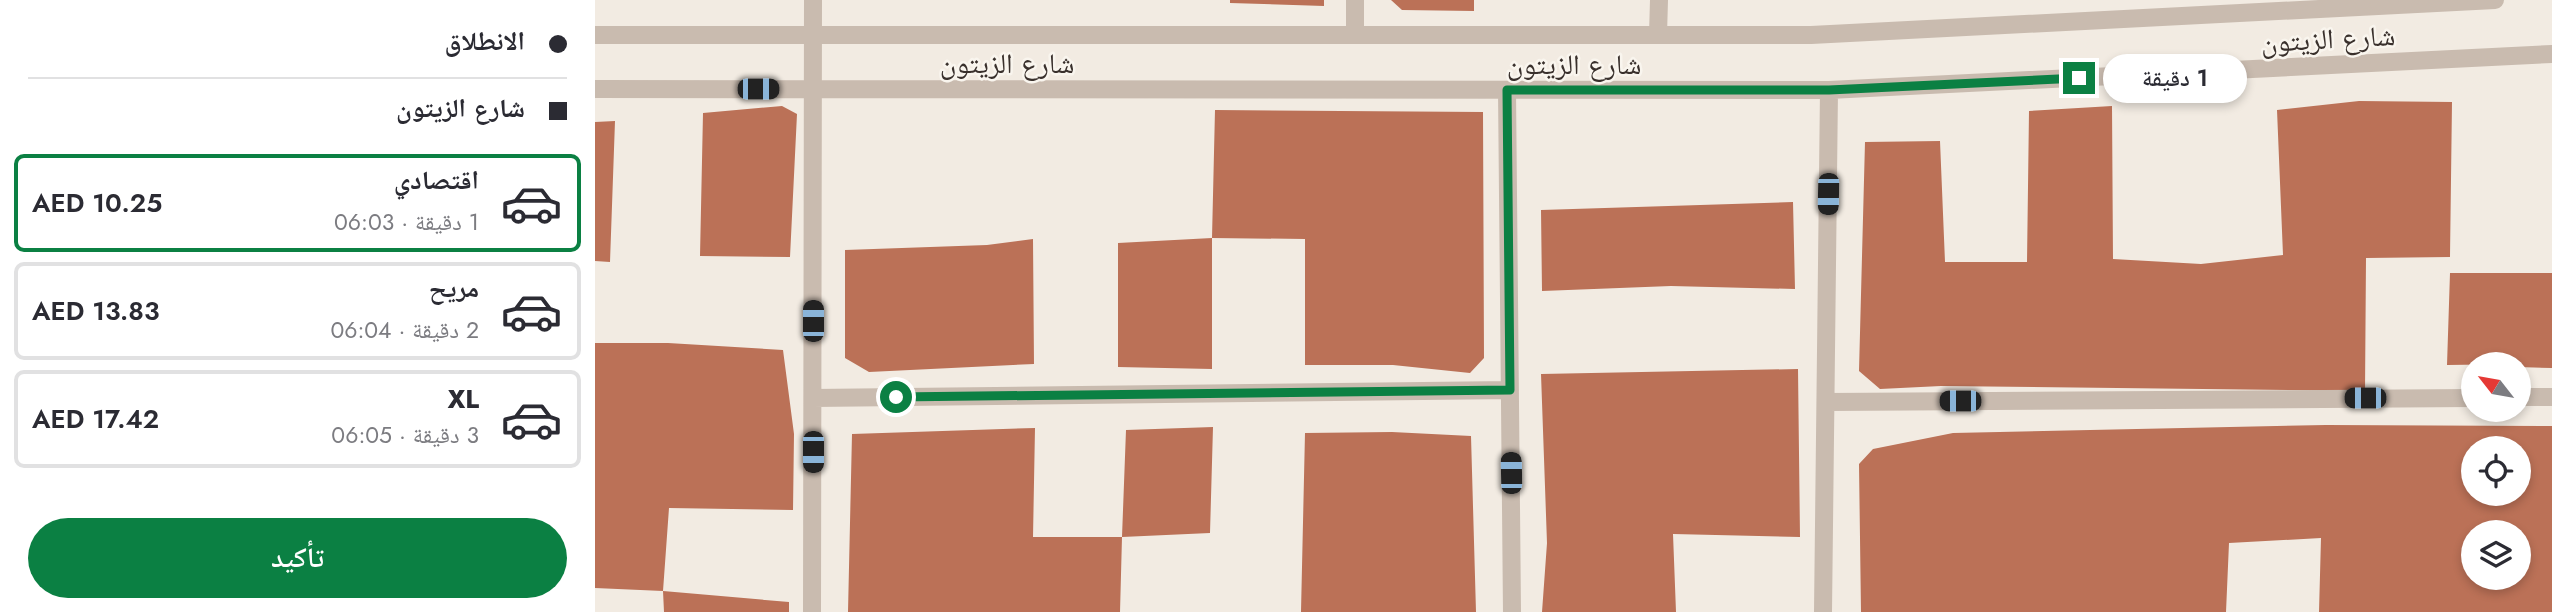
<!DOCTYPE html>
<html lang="ar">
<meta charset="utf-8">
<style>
body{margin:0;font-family:Jost,"Noto Naskh Arabic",sans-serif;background:#f7f7f7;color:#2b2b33;direction:rtl;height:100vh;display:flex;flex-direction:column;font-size:26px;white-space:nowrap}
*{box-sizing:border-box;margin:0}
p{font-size:23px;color:#7c7c81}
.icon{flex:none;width:38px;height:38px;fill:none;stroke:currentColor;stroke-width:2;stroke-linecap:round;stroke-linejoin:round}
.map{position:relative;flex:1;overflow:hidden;direction:ltr}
.panel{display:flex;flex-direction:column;background:#fff;width:595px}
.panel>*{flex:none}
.hud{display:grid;align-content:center;height:154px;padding:0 28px;background:#fff}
.needle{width:46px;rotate:301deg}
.tools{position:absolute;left:1866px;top:352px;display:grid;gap:14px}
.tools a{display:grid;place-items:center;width:70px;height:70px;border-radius:50%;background:#fff;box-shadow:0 4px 10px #0003;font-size:35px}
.end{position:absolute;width:32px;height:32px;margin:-16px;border:9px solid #0b8043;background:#fff;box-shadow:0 0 0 4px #fff}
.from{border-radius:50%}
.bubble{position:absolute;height:49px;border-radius:24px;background:#fff;box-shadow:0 4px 10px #0003;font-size:23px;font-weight:600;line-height:49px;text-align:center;direction:rtl}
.car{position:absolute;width:21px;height:42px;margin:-21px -10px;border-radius:9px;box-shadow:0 0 5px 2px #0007;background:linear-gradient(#222 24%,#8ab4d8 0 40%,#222 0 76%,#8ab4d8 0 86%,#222 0)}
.hud b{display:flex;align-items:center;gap:24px;height:66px;font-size:26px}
.hud b+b{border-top:2px solid #e1e1e2}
.hud i{width:18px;height:18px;background:#2b2b33}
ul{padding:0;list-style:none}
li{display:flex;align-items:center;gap:21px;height:98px;margin:0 14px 10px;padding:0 14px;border:4px solid #e1e1e2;border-radius:10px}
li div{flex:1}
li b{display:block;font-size:26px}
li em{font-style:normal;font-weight:600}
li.active{border-color:#0b8043}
li>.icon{width:63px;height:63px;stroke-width:1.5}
.button{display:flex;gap:14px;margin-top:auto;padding:14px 28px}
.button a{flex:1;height:80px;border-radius:42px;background:#0b8043;color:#fff;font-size:28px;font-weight:600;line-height:80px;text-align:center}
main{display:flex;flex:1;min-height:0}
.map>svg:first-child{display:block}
.building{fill:#bb7157;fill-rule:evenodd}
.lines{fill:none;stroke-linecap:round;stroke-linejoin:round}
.minor{stroke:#c9bbaf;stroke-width:18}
.route{stroke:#0b8043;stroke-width:9}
.labels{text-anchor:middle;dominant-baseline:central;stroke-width:5;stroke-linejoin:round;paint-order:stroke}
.street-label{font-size:28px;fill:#39302c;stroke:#f9f5ee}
</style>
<main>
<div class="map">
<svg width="1957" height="612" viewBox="0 0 1957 612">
<rect width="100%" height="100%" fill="#f2ebe2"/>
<path class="building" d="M635,0H729V6L635,3Z
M796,0H879V11L807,10Z
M1764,101L1857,102L1855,257L1771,258L1770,391L1346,386L1285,389L1264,371L1270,142L1345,141L1350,262H1432L1434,111L1517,106L1518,259L1606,264L1688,255L1682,110Z
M187,106L202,114L195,257L105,256L108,113Z
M620,110L888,112L889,358L875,373L798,365H710V239L617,238Z
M20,121L15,262L0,261V122Z
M1198,202L1200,289L1076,286L947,291L946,210Z
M617,238V369L523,367V243Z
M438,239L439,364L274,372L250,358V250L392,245Z
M1855,273H1957V368L1923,367V364L1852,365Z
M0,343H73L188,350L199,434L198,510L74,508L68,591L194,602V612H69L68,591L0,588Z
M1203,369L1205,537L1078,534L1081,612H947L952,543L946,374Z
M1731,425L1957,426V612H1724L1726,538L1634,543L1631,612H1266L1264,464L1278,449L1358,433ZM1878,448H1923V494H1878ZM1878,532H1923V578H1878Z
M618,427L615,533L527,537L525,612H253L257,434L440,428L438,537H527L531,430Z
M797,432L876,436L881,612H706L710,433Z"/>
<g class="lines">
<path class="minor" d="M760,0V35
M0,35H1216L1900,0
M1063,35L1064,0
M0,89L1234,90L1957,54
M912,90L917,612
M1923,397H1957
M218,398L915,390
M1231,402L1878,398
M217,612L218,0
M1228,612L1234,90"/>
</g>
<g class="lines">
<path class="route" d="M301,397L915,390L912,90H1234L1484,78"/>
</g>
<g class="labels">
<g class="street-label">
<text transform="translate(1733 39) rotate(-3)">شارع الزيتون</text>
<text x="412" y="63">شارع الزيتون</text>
<text x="979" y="64">شارع الزيتون</text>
</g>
</g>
</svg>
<div class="tools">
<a><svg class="needle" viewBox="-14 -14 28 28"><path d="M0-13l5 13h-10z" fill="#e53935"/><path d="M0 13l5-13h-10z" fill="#7c7c81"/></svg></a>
<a><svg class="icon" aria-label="locate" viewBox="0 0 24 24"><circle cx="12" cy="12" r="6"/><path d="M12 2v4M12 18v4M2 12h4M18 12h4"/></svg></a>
<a><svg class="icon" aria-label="layers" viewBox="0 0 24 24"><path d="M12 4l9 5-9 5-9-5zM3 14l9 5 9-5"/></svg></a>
</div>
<i class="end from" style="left:301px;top:397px"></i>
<i class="end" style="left:1484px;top:78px"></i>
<div class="bubble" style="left:1508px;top:54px;width:144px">1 دقيقة</div>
<i class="car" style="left:163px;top:89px;rotate:90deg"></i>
<i class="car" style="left:1233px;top:194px;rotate:181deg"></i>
<i class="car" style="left:218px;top:321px;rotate:0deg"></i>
<i class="car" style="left:1770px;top:398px;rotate:270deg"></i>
<i class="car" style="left:1365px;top:401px;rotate:270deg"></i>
<i class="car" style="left:218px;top:452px;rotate:180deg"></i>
<i class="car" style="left:916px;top:473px;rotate:359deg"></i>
</div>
<section class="panel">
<div class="hud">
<b><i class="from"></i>الانطلاق</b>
<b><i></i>شارع الزيتون</b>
</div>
<ul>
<li class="active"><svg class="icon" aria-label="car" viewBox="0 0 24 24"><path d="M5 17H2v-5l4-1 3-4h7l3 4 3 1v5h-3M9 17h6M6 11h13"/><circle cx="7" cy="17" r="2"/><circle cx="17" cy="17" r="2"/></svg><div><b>اقتصادي</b><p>1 دقيقة · 06:03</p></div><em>AED 10.25</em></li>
<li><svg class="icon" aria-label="car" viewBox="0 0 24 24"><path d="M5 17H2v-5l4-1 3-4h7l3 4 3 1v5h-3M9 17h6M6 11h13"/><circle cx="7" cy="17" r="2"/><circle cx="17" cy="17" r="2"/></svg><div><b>مريح</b><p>2 دقيقة · 06:04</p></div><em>AED 13.83</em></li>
<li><svg class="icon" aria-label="car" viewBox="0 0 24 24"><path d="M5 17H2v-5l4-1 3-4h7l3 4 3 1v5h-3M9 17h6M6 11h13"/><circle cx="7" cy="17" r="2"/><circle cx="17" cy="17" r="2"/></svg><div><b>XL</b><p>3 دقيقة · 06:05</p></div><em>AED 17.42</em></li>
</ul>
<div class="button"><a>تأكيد</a></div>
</section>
</main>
